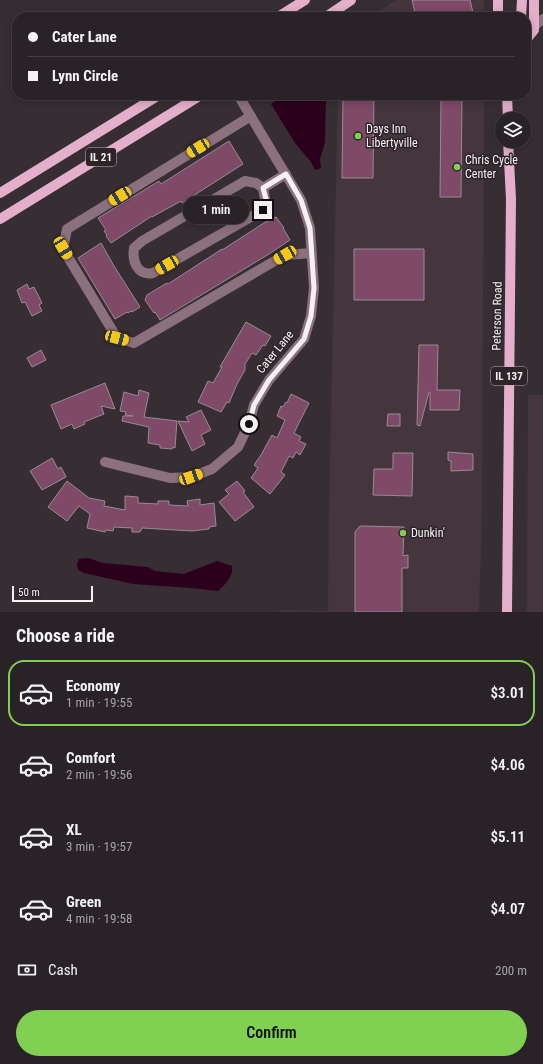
<!DOCTYPE html>
<meta charset="utf-8">
<style>
body{margin:0;font-family:"Roboto Condensed",sans-serif;background:#312a2e;color:#f1f3f6;height:100vh;display:flex;flex-direction:column;font-size:15px;white-space:nowrap}
*{box-sizing:border-box;margin:0}
p{font-size:13px;color:#a5a4a7}
.icon{flex:none;width:22px;height:22px;fill:none;stroke:currentColor;stroke-width:2;stroke-linecap:round;stroke-linejoin:round}
.map{position:relative;height:612px;overflow:hidden}
.sheet{display:flex;flex-direction:column;background:#292226;flex:1}
.sheet>*{flex:none}
.guide{position:absolute;left:12px;top:12px;width:519px;height:88px;border-radius:16px;box-shadow:0 2px 10px #0003,0 0 0 1px #453f43;display:grid;align-content:center;height:88px;padding:0 16px;background:#292226}
.buttons{position:absolute;left:495px;top:112px;display:grid;gap:8px}
.buttons a{display:grid;place-items:center;width:36px;height:36px;border-radius:50%;background:#292226;box-shadow:0 2px 10px #0003,0 0 0 1px #453f43;font-size:20px}
.scale{position:absolute;left:12px;bottom:10px;width:81px;box-sizing:border-box;padding-left:4px;border:2px solid #f6f0f3;border-top:0;font-size:11px;line-height:14px;white-space:nowrap;color:#f6f0f3;-webkit-text-stroke:3px #2d2429;paint-order:stroke}
.end{position:absolute;width:18px;height:18px;margin:-9px;border:5px solid #f6f0f3;background:#111;box-shadow:0 0 0 2px #111}
.from{border-radius:50%}
.bubble{position:absolute;height:28px;border-radius:14px;background:#292226;box-shadow:0 2px 10px #0003,0 0 0 1px #453f43;font-size:13px;font-weight:600;line-height:28px;text-align:center}
.car{position:absolute;width:12px;height:24px;margin:-12px -6px;border-radius:5px;box-shadow:0 0 3px 1px #0007;background:linear-gradient(#f5c518 24%,#345 0 40%,#f5c518 0 76%,#345 0 86%,#f5c518 0)}
.guide b{display:flex;align-items:center;gap:14px;height:38px;font-size:15px}
.guide b+b{border-top:1px solid #453f43}
.guide i{width:10px;height:10px;background:#f1f3f6}
ul{padding:0;list-style:none}
li{display:flex;align-items:center;gap:12px;height:66px;margin:0 8px 6px;padding:0 8px;border:2px solid transparent;border-radius:16px}
li div{flex:1}
li b{display:block;font-size:15px}
li em{font-style:normal;font-weight:600}
li.current{border-color:#80d051}
li>.icon{width:36px;height:36px;stroke-width:1.5}
h2{padding:0 16px;font-size:18px;line-height:48px}
.pay{display:flex;align-items:center;gap:10px;height:44px;padding:0 16px;font-size:15px}
.pay p{margin-inline-start:auto}
.action{display:flex;gap:8px;margin-top:auto;padding:8px 16px}
.action a{flex:1;height:46px;border-radius:24px;background:#80d051;color:#111;font-size:16px;font-weight:600;line-height:46px;text-align:center}
.map>svg:first-child{display:block}
.built{fill:#45363e}
.water{fill:#2c001d}
.building{fill:#7f4968;stroke:#978c92}
.lines{fill:none;stroke-linecap:round;stroke-linejoin:round}
.minor{stroke:#8b717e;stroke-width:10}
.major{stroke:#e4afcb;stroke-width:10}
.route{stroke:#f6f0f3;stroke-width:5}
.poi-dot{fill:#80d051;stroke:#2d2429;stroke-width:1.5}
.labels{text-anchor:middle;dominant-baseline:central;stroke-width:3;stroke-linejoin:round;paint-order:stroke}
.shield{fill:#2d2429;stroke:#bab3b6;stroke-width:1}
.shield-label{font-size:11px;font-weight:bold;fill:#f6f0f3}
.poi-label{font-size:12px;fill:#f6f0f3;stroke:#2d2429;text-anchor:start}
.street-label{font-size:12px;fill:#f6f0f3;stroke:#2d2429}
</style>
<div class="map">
<svg width="543" height="612" viewBox="0 0 543 612">
<rect width="100%" height="100%" fill="#372e33"/>
<path class="built" d="M396,0H484V17H370Z
M338,95H484L482,507L479,612H279V610L328,611L329,509Z
M528,395H543V612H527Z"/>
<path class="water" d="M283,95H326L325,143L320,159L321,168L315,170L311,162L295,143L271,104Z
M88,558L103,563L148,567L155,571L184,574L217,561L232,566C234,576 225,585 218,591L191,588L133,584L84,573L78,570L77,564L79,559Z"/>
<path class="building" d="M412,0H470L474,17H416Z
M343,95H374L373,178H342Z
M441,96L462,97L461,197H440Z
M229,141L243,164L182,203L181,201L152,217V216L111,243L106,236L107,235L104,231L106,230L98,218L159,181L161,184Z
M276,217L284,228H283L290,240L269,254L160,320L155,312L154,313L145,300L147,295L167,283L168,284L222,249V250L264,223Z
M101,243L114,266L140,307L132,312L131,311L128,313L127,312L115,319L78,258Z
M354,249H424V300H354Z
M27,284L29,289L34,287L42,303L39,305L42,311L32,316L25,302L22,303L17,290Z
M246,322L271,336L265,346L263,345L256,355L252,353L247,361L245,364V370L237,384L229,403L227,402L221,412L198,402L208,381L213,383L222,367H220L224,360Z
M419,345H438L437,390H460L459,410H430V392H429L420,426L417,425Z
M41,350L46,360L32,367L27,358Z
M105,383L115,409L101,406L104,414L84,422L85,424L74,429L72,424L61,429L51,405Z
M139,390L149,393L144,417L177,421L175,448L173,447L172,449L160,448V445L148,443L149,427L122,421L123,416H133L125,415L126,412L120,411L124,392L138,396Z
M291,394L309,403L294,433L301,437L299,441L306,444L300,455L296,452L293,458L289,456L281,472L285,475L270,494L251,478L258,468L254,465L261,455L272,435L277,438L285,420L277,416L281,406L283,407L286,402L287,403Z
M201,410L211,430L201,435L205,444L192,451L178,421L189,422L186,417Z
M388,414H400V426H387Z
M448,452L473,454V470L451,471V461L448,460Z
M393,453H413L412,496L373,495L374,469H393Z
M52,458L58,469L61,467L66,477L42,490L30,471Z
M67,481L89,498L105,501L104,506L125,510V496L138,497V503L158,504V501H169V505L188,506L187,501L200,499V505L214,503L216,526L209,527V529L192,531L142,528L140,532H132V528L114,527L113,531L106,530L105,532L87,528L90,514L79,506L67,521L48,507Z
M237,481L245,491L243,492L254,507L235,521L219,502L229,494L225,490Z
M360,526L404,527L403,556L408,555V568H402V612H355V532Z"/>
<g class="lines">
<path class="minor" d="M534,26L543,19
M251,116L67,229L63,249L117,338L134,343L285,255L312,253
M245,181L256,183L263,188L265,199L263,210L153,273C137,276 132,261 134,248L142,241Z
M263,188L286,174
M105,462L170,478L191,477L212,469L238,447L249,424L254,405L269,380L304,339L311,316L314,288L310,228L301,200L238,95"/>
<path class="major" d="M278,17L305,0
M326,17L351,0
M498,17V0
M521,17L522,0
M526,40L534,30V0
M507,95L508,119
M0,193L159,95
M0,219L201,95
M507,612L511,199L508,141"/>
</g>
<g class="lines">
<path class="route" d="M249,424L254,405L269,380L304,339L311,316L314,288L310,228L301,200L286,174L263,188L266,199L263,210"/>
</g>
<g class="poi-dot">
<circle cx="358" cy="136" r="4"/>
<circle cx="457" cy="167" r="4"/>
<circle cx="403" cy="533" r="4"/>
</g>
<g class="labels">
<g class="shield">
<rect x="86" y="148" width="30" height="18" rx="3"/>
<rect x="491" y="367" width="36" height="18" rx="3"/>
</g>
<g class="shield-label">
<text x="101" y="157">IL 21</text>
<text x="509" y="376">IL 137</text>
</g>
<g class="poi-label">
<text x="366" y="129">Days Inn<tspan x="366" dy="14">Libertyville</tspan></text>
<text x="465" y="160">Chris Cycle<tspan x="465" dy="14">Center</tspan></text>
<text x="411" y="533">Dunkin'</text>
</g>
<g class="street-label">
<text transform="translate(497 316) rotate(-89)">Peterson Road</text>
<text transform="translate(275 352) rotate(-51)">Cater Lane</text>
</g>
</g>
</svg>
<div class="buttons">
<a><svg class="icon" aria-label="layers" viewBox="0 0 24 24"><path d="M12 4l9 5-9 5-9-5zM3 14l9 5 9-5"/></svg></a>
</div>
<div class="scale">50 m</div>
<i class="end from" style="left:249px;top:424px"></i>
<i class="end" style="left:263px;top:210px"></i>
<div class="bubble" style="left:183px;top:196px;width:66px">1 min</div>
<i class="car" style="left:198px;top:148px;rotate:239deg"></i>
<i class="car" style="left:120px;top:196px;rotate:239deg"></i>
<i class="car" style="left:63px;top:248px;rotate:149deg"></i>
<i class="car" style="left:285px;top:255px;rotate:240deg"></i>
<i class="car" style="left:167px;top:265px;rotate:240deg"></i>
<i class="car" style="left:117px;top:338px;rotate:105deg"></i>
<i class="car" style="left:191px;top:477px;rotate:70deg"></i>
<div class="guide">
<b><i class="from"></i>Cater Lane</b>
<b><i></i>Lynn Circle</b>
</div>
</div>
<section class="sheet">
<h2>Choose a ride</h2>
<ul>
<li class="current"><svg class="icon" aria-label="car" viewBox="0 0 24 24"><path d="M5 17H2v-5l4-1 3-4h7l3 4 3 1v5h-3M9 17h6M6 11h13"/><circle cx="7" cy="17" r="2"/><circle cx="17" cy="17" r="2"/></svg><div><b>Economy</b><p>1 min · 19:55</p></div><em>$3.01</em></li>
<li><svg class="icon" aria-label="car" viewBox="0 0 24 24"><path d="M5 17H2v-5l4-1 3-4h7l3 4 3 1v5h-3M9 17h6M6 11h13"/><circle cx="7" cy="17" r="2"/><circle cx="17" cy="17" r="2"/></svg><div><b>Comfort</b><p>2 min · 19:56</p></div><em>$4.06</em></li>
<li><svg class="icon" aria-label="car" viewBox="0 0 24 24"><path d="M5 17H2v-5l4-1 3-4h7l3 4 3 1v5h-3M9 17h6M6 11h13"/><circle cx="7" cy="17" r="2"/><circle cx="17" cy="17" r="2"/></svg><div><b>XL</b><p>3 min · 19:57</p></div><em>$5.11</em></li>
<li><svg class="icon" aria-label="car" viewBox="0 0 24 24"><path d="M5 17H2v-5l4-1 3-4h7l3 4 3 1v5h-3M9 17h6M6 11h13"/><circle cx="7" cy="17" r="2"/><circle cx="17" cy="17" r="2"/></svg><div><b>Green</b><p>4 min · 19:58</p></div><em>$4.07</em></li>
</ul>
<div class="pay"><svg class="icon" aria-label="cash" viewBox="0 0 24 24"><path d="M3 7h18v10H3z"/><circle cx="12" cy="12" r="2"/></svg>Cash<p>200 m</p></div>
<div class="action"><a>Confirm</a></div>
</section>
